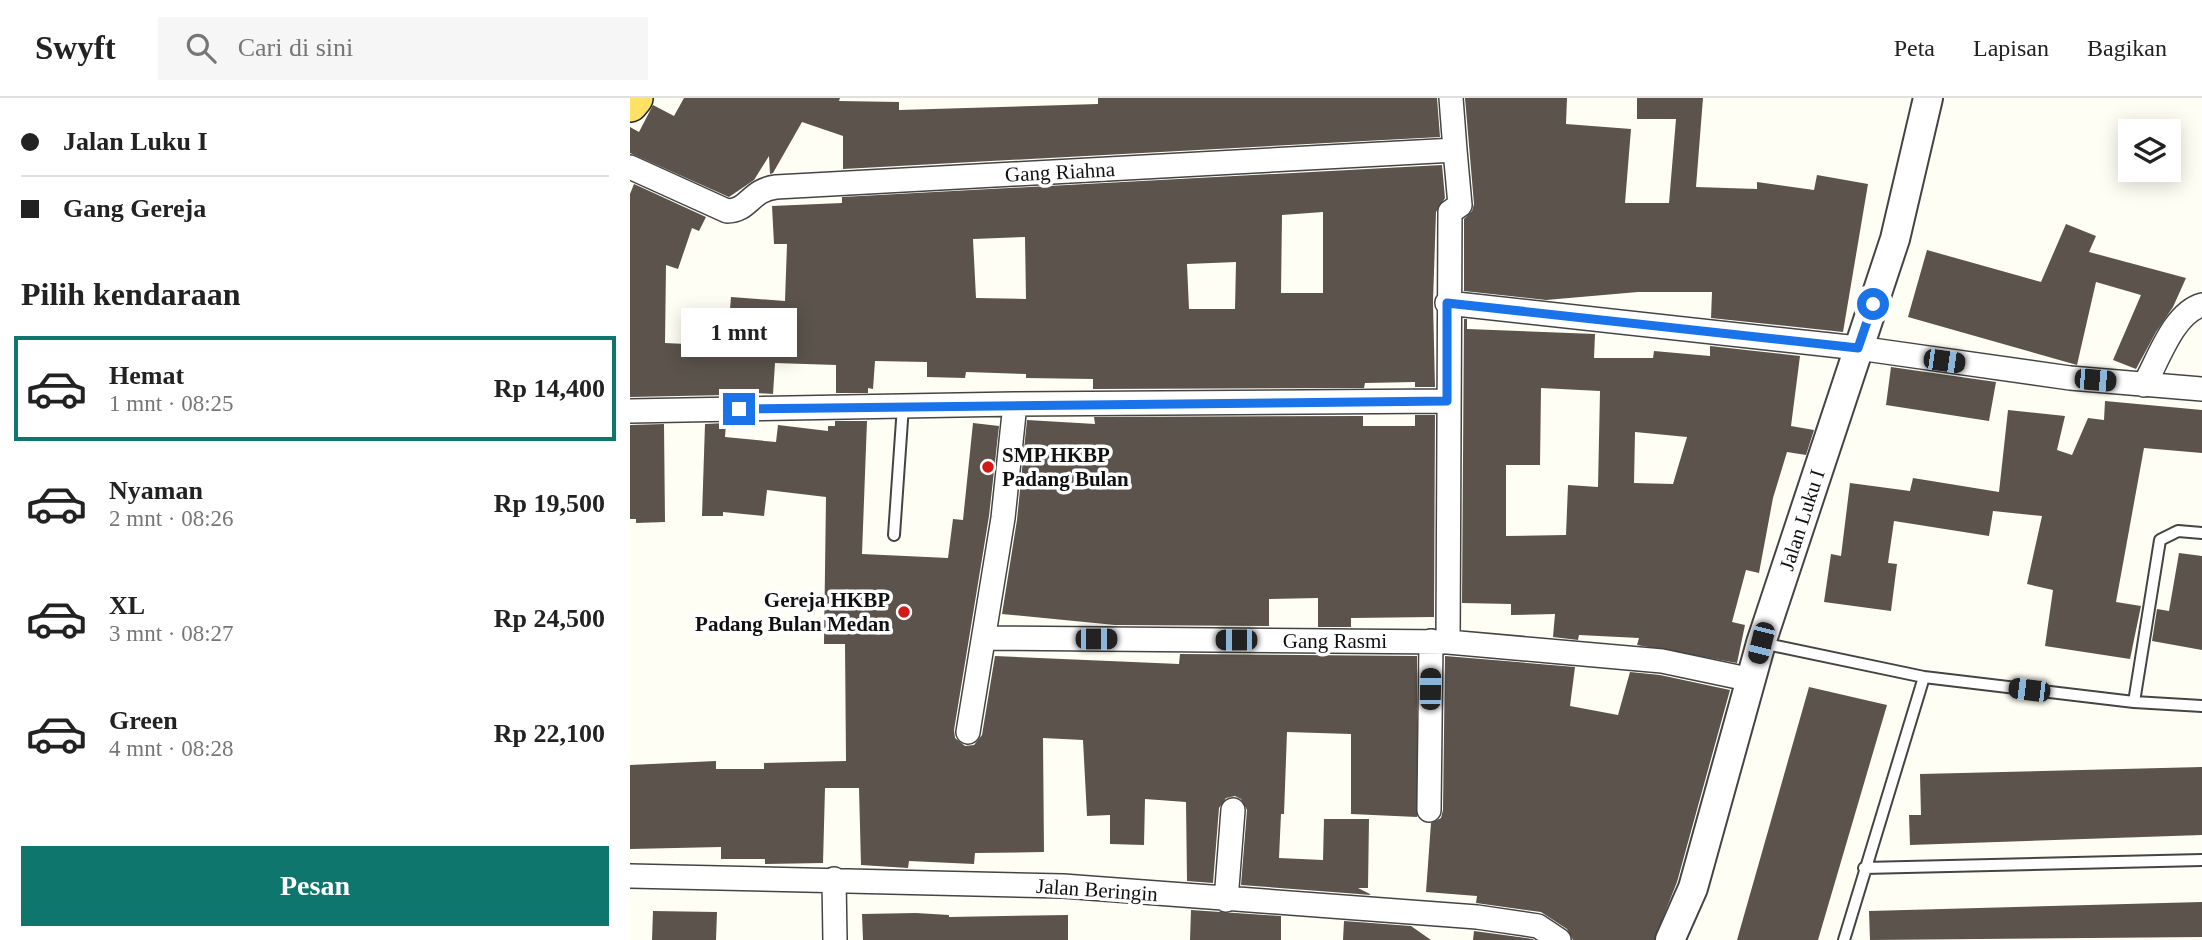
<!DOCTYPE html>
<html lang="id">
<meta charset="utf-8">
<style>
body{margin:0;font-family:Georgia,serif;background:#f6f6f6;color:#222;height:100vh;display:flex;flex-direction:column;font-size:26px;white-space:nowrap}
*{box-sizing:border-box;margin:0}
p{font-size:23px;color:#767676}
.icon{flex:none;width:38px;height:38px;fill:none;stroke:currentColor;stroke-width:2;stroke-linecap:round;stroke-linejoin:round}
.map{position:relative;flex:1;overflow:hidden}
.sheet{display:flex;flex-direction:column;background:#fff;width:630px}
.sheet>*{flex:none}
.top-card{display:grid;align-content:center;height:154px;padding:0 21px;background:#fff}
.tools{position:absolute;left:1488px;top:21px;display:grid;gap:14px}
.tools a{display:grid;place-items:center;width:63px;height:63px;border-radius:0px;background:#fff;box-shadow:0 4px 18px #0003;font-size:35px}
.end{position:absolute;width:32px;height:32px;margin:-16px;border:9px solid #1a73e8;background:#fff;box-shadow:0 0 0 4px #fff}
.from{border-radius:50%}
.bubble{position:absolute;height:49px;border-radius:0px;background:#fff;box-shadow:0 4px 18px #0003;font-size:23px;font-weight:700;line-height:49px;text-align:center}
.car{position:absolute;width:21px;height:42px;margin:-21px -10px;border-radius:9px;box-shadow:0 0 5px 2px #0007;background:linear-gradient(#222 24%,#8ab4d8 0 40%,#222 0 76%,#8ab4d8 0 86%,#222 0)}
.top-card b{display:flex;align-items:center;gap:24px;height:66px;font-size:26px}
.top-card b+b{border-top:2px solid #e0e0e0}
.top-card i{width:18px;height:18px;background:#222}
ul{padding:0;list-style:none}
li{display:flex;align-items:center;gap:21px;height:105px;margin:0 14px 10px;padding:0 7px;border:4px solid transparent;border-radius:0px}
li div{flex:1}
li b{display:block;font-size:26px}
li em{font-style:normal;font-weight:700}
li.selected{border-color:#0f766e}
li>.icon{width:63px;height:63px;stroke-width:1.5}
h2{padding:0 21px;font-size:32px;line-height:84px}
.action{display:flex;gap:14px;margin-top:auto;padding:14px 21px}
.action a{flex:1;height:80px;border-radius:0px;background:#0f766e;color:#fff;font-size:28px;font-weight:700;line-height:80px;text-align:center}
header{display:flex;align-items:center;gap:42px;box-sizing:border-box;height:98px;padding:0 35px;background:#fff;border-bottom:2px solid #e0e0e0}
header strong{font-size:33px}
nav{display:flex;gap:38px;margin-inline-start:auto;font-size:24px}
.search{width:490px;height:63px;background:#f6f6f6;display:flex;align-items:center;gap:18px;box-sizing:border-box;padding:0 24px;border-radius:0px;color:#767676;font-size:26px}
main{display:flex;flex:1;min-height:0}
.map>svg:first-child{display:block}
.building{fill:#5b534c;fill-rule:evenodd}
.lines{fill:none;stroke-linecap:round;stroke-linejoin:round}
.service-casing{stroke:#444;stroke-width:14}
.minor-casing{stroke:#444;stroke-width:26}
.tertiary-casing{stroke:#444;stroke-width:32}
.primary-casing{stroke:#222;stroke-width:38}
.service{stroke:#fff;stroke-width:10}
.minor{stroke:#fff;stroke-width:23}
.tertiary{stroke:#fff;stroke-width:28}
.primary{stroke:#ffe265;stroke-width:35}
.route{stroke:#1a73e8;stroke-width:9}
.poi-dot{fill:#d21a18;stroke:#fff;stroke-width:2.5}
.labels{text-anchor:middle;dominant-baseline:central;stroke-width:7;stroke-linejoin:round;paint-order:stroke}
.street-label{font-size:21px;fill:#111;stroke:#fff}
.poi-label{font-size:21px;font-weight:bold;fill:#111;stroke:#fff;text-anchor:start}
</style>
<header>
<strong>Swyft</strong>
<div class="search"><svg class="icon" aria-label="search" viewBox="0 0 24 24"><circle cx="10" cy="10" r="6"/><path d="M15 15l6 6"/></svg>Cari di sini</div>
<nav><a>Peta</a><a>Lapisan</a><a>Bagikan</a></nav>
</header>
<main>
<section class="sheet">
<div class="top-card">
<b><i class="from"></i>Jalan Luku I</b>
<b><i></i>Gang Gereja</b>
</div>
<h2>Pilih kendaraan</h2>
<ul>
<li class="selected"><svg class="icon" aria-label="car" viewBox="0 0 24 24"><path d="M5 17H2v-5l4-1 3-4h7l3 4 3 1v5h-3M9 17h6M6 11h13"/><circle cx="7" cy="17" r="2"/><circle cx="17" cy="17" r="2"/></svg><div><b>Hemat</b><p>1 mnt · 08:25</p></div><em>Rp 14,400</em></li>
<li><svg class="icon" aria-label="car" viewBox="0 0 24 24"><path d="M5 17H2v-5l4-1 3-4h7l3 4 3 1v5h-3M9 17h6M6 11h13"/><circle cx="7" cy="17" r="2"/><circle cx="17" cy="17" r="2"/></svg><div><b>Nyaman</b><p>2 mnt · 08:26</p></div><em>Rp 19,500</em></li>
<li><svg class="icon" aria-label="car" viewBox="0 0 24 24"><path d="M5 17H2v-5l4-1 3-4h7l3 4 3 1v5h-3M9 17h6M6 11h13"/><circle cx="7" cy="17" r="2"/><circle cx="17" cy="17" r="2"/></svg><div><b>XL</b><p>3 mnt · 08:27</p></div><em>Rp 24,500</em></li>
<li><svg class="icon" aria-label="car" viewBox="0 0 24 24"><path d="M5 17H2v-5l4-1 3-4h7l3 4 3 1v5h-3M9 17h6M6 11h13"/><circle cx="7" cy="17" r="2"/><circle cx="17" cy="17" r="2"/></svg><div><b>Green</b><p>4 mnt · 08:28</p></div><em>Rp 22,100</em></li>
</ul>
<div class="action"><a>Pesan</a></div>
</section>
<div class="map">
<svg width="1572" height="842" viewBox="0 0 1572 842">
<rect width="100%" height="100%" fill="#fffef5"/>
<path class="building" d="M54,0H210L209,3L269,4V12L468,6V0H807L810,39L213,71V38L172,24L143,75L140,76L139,58L124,82L99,99L0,55V29L9,34L23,7L44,18Z
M835,0H937L936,26L1001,31L995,105H1039L1046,21H1007V0H1073L1066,89L1127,91V84L1184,92L1187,77L1238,86L1213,234L1081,220L1082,194H1008L916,202L834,193V121L842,113L844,106Z
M812,67L815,100L806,114L803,204L805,289H785V284L735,285L734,290L463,291V281L396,280V276L336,274L335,280L297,279V264L245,263L243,291L238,290V295H206V267L145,265L143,296L97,293V297L0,299V96L4,86L76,119L69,133L62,130L48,171L36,167L35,245L97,248L101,199L155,203L157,146H144L142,108L212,105V99ZM693,114V195H651L652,117ZM395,139L396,201L346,200L343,141ZM606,164L605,211H559L557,166Z
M1436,126L1466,138L1459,154L1556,180L1543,209L1526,234L1506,271L1483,262L1511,197L1466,184L1447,267L1278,219L1297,152L1411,184Z
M834,221H837V231L965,236L964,260H1023L1024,253L1080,258V248L1170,258L1161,328L1184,332L1176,357L1157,354L1143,400L1129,475L1116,472L1102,524L1115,527L1107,565L1007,547L1009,540L949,537L948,542L923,539L925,516L881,517V506L832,505ZM911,290L970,293L968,389L938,387L936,437L876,438V367H910ZM1005,334L1057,339L1043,386L1004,385Z
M1261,269L1366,284L1359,323L1256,307Z
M1475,303L1572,312V355L1514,350L1486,504L1511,508L1500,561L1415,548L1423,492L1397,486L1412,418L1363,413L1359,438L1264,423L1258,465L1267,466L1261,513L1194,504L1201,456L1211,458L1220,385L1280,393L1283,380L1369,394L1378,312L1435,318L1427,352L1442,357L1458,320L1474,322Z
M785,317H805L804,519L721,520V529H688V500L639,501V528L485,527L372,516L387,422L397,322L465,326L464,319L733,318V328H785Z
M205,323H237L232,456L318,460L323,421L333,422L343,325L369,328L359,418L324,632L325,640L335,648L344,647L352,637L365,558L549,566L550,556L787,558V719L721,716V636L657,634L654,716H651L649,760L693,762L694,721H739L738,790H728L742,797L611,787L617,712L611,701L605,698L596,700L589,710L583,785L557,783L556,704L515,701L514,747L480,746V717L457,718L453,642L413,640L414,754L345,755L344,766L279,763L278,770L231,767L229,690H195L193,765L135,766V761H91V749L0,751V667L86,663V671H134V665L216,663L215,546H194L196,399L137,392L134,418L93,414V418H72L75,326L96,325L95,339L146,344L148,327L198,333V328H205Z
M34,326L35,424L6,425V421H0V327Z
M1549,455L1572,458V552L1522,543L1527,511L1539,513Z
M815,558L945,569L940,608L988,617L1000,574L1030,577L1100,592L1047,784L1024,842H943L937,831L911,814L846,805L847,798L796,794L801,725L811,720L813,712Z
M1179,589L1257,607L1188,842H1107Z
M1572,669V737L1280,747L1279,717H1291L1290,676Z
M1572,804V839L1240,842L1239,813Z
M561,812L651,818V842H560Z
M23,813L87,814L86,842H22Z
M232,816L286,815L319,817V819L438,817V842H233Z
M714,823L781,828L801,842H713Z
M844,833L903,841L904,842H843Z"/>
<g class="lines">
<g class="service-casing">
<path id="service" d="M264,437L273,308
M1132,545L1294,579L1504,604L1572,608
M1504,604L1530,442L1548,433L1572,435
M1234,770L1572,762
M1214,842L1294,579"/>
</g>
<g class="minor-casing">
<path id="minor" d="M0,69L97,113C119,113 120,92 146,89L825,52L821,0
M817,205L1228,250L1440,280L1572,291
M1514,287C1528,263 1543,215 1572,207
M0,313L385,306L817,303
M355,540L818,544L1032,563L1122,582
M818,544L820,114L830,107L825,52
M338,634L373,420L385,306
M799,712L801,543
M0,778L433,788L847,819L908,828L929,842
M204,781L205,842
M596,802L603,712"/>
</g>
<g class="tertiary-casing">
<path id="tertiary" d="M1040,842L1063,790L1131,545L1265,141L1298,0"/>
</g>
<g class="primary-casing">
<path id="primary" d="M0,6L5,0"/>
</g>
<use href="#service" class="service"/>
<use href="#minor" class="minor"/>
<use href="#tertiary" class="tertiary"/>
<use href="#primary" class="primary"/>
</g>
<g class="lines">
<path class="route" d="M109,311L817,303V205L1228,250L1243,206"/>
</g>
<g class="poi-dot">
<circle cx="358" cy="369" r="7"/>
<circle cx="274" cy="514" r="7"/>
</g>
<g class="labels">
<g class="street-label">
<text transform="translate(430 74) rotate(-3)">Gang Riahna</text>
<text transform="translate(1172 422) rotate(-72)">Jalan Luku I</text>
<text x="705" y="543">Gang Rasmi</text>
<text transform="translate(467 792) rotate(4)">Jalan Beringin</text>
</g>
<g class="poi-label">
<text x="372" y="357">SMP HKBP<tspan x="372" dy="24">Padang Bulan</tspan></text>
<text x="260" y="502" text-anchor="end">Gereja HKBP<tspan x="260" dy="24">Padang Bulan Medan</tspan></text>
</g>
</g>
</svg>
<div class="tools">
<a><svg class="icon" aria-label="layers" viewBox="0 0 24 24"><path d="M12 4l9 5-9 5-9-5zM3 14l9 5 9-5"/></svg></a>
</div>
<i class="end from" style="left:1243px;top:206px"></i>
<i class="end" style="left:109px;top:311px"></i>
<div class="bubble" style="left:51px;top:210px;width:116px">1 mnt</div>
<i class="car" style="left:1314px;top:263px;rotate:98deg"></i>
<i class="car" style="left:1465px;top:282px;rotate:95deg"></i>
<i class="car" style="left:466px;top:541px;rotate:90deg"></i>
<i class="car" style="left:606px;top:542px;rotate:270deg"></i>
<i class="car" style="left:1131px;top:545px;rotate:194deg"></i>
<i class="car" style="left:800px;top:591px;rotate:1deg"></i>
<i class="car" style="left:1399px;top:592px;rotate:277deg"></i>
</div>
</main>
